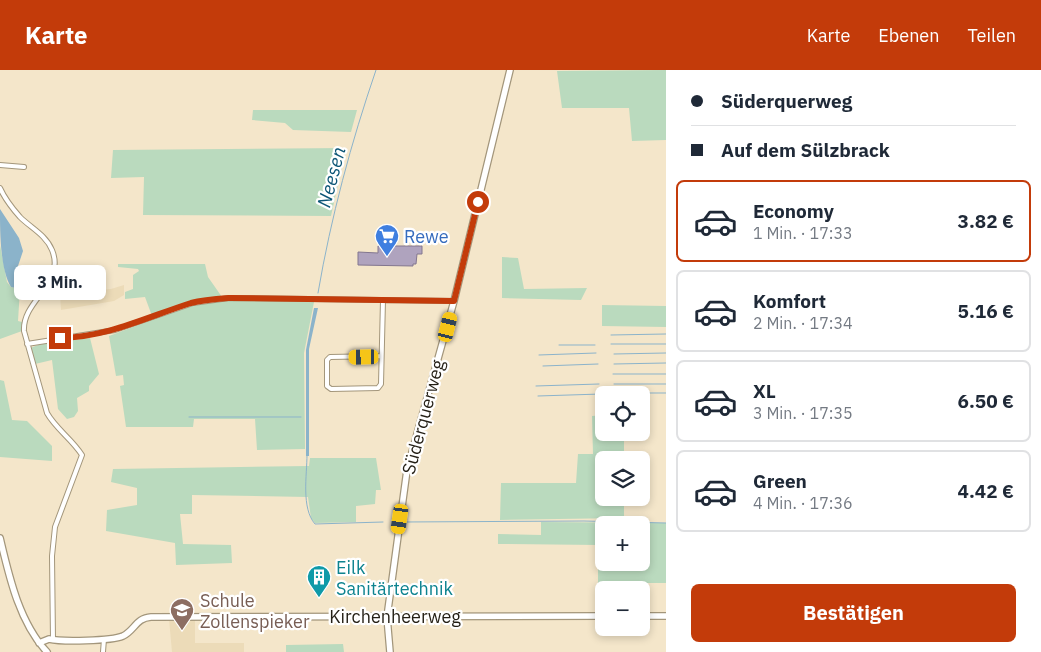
<!DOCTYPE html>
<html lang="de">
<meta charset="utf-8">
<style>
body{margin:0;font-family:"IBM Plex Sans",sans-serif;background:#f6f6f7;color:#1f2937;height:100vh;display:flex;flex-direction:column;font-size:19px;white-space:nowrap}
*{box-sizing:border-box;margin:0}
p{font-size:16px;color:#747a83}
.icon{flex:none;width:28px;height:28px;fill:none;stroke:currentColor;stroke-width:2;stroke-linecap:round;stroke-linejoin:round}
.map{position:relative;flex:1;overflow:hidden}
.sheet{display:flex;flex-direction:column;background:#fff;width:375px}
.sheet>*{flex:none}
.top-card{display:grid;align-content:center;height:110px;padding:0 25px;background:#fff}
.controls{position:absolute;left:595px;top:316px;display:grid;gap:10px}
.controls a{display:grid;place-items:center;width:55px;height:55px;border-radius:8px;background:#fff;box-shadow:0 2px 8px #0003;font-size:25px}
.end{position:absolute;width:22px;height:22px;margin:-11px;border:6px solid #c33b0a;background:#fff;box-shadow:0 0 0 2px #fff}
.from{border-radius:50%}
.bubble{position:absolute;height:35px;border-radius:8px;background:#fff;box-shadow:0 2px 8px #0003;font-size:16px;font-weight:700;line-height:35px;text-align:center}
.car{position:absolute;width:15px;height:30px;margin:-15px -8px;border-radius:6px;box-shadow:0 0 4px 1px #0007;background:linear-gradient(#f5c518 24%,#345 0 40%,#f5c518 0 76%,#345 0 86%,#f5c518 0)}
.top-card b{display:flex;align-items:center;gap:18px;height:48px;font-size:19px}
.top-card b+b{border-top:1px solid #e0e1e3}
.top-card i{width:12px;height:12px;background:#1f2937}
ul{padding:0;list-style:none}
li{display:flex;align-items:center;gap:15px;height:82px;margin:0 10px 8px;padding:0 15px;border:2px solid #e0e1e3;border-radius:8px}
li div{flex:1}
li b{display:block;font-size:19px}
li em{font-style:normal;font-weight:700}
li.selected{border-color:#c33b0a}
li>.icon{width:45px;height:45px;stroke-width:1.5}
.button{display:flex;gap:10px;margin-top:auto;padding:10px 25px}
.button a{flex:1;height:58px;border-radius:8px;background:#c33b0a;color:#fff;font-size:20px;font-weight:700;line-height:58px;text-align:center}
header{display:flex;align-items:center;gap:30px;box-sizing:border-box;height:70px;padding:0 25px;background:#c33b0a;color:#fff}
header strong{font-size:24px}
nav{display:flex;gap:28px;margin-inline-start:auto;font-size:18px}
main{display:flex;flex:1;min-height:0}
.map>svg:first-child{display:block}
.built{fill:#ecdbb8}
.green{fill:#badabe;fill-rule:evenodd}
.water{fill:#8bb3ca}
.lines{fill:none;stroke-linecap:round;stroke-linejoin:round}
.stream{stroke:#8bb3ca;stroke-width:1}
.building{fill:#afa3be;stroke:#82768f}
.street-casing{stroke:#a3967b;stroke-width:6}
.secondary-casing{stroke:#a3967b;stroke-width:8}
.street{stroke:#fff;stroke-width:4}
.secondary{stroke:#fff;stroke-width:5.5}
.route{stroke:#c33b0a;stroke-width:6}
.labels{text-anchor:middle;dominant-baseline:central;stroke-width:4.5;stroke-linejoin:round;paint-order:stroke}
.shop-label{font-size:18px;fill:#366cbe;stroke:#fff;text-anchor:start}
.street-label{font-size:18px;fill:#241f15;stroke:#fff}
.culture-label{font-size:18px;fill:#0d838f;stroke:#fff;text-anchor:start}
.education-label{font-size:18px;fill:#785e54;stroke:#fff;text-anchor:start}
.water-label{font-size:19px;font-style:italic;fill:#0c5576;stroke:#fff}
</style>
<header>
<strong>Karte</strong>
<nav><a>Karte</a><a>Ebenen</a><a>Teilen</a></nav>
</header>
<main>
<div class="map">
<svg width="666" height="582" viewBox="0 0 666 582">
<rect width="100%" height="100%" fill="#f4e6ca"/>
<path class="built" d="M124,215V225L114,231L61,240L60,224L111,219Z
M169,549L195,550V573H244V582H172Z"/>
<path class="green" d="M666,0V70L632,71L629,38H562L557,1Z
M253,40H357L351,62L293,60L285,53L252,50Z
M346,78L331,146L143,145L144,107L111,108L113,80Z
M0,175L7,212L11,217L20,219L18,251L22,252V261L0,269Z
M502,187L518,188L524,219L587,218L581,230L502,228Z
M118,194H205L208,207L222,227L192,231L152,246L145,227L125,229V222L133,219V205L139,201L138,199L118,197Z
M229,230L314,232L304,283L305,379L257,380L255,349H194L193,357H126L120,316L124,315L123,305L116,306L109,266L194,234Z
M602,235L666,236V257L602,256Z
M90,268L99,304L89,316V321L77,328L78,341L74,347L67,349L58,339L52,290L35,294L30,278L41,274Z
M0,310L4,311L12,350L27,351L52,376V391L0,387Z
M604,345V362L624,363V390H604V428H624V448L500,450L501,413H576L578,384H593L592,346Z
M310,388H376L381,420H376L375,434L356,436V452L315,453L311,448L308,427L192,425V444H180L183,474L231,475L232,493L176,495L175,473L106,461L107,440L137,435V418L111,412L113,399L309,396Z
M541,452L666,453V513H598V475L498,474V464L541,465ZM604,455H641V492H604Z
M343,574L344,582H286V575Z"/>
<path class="water" d="M0,139L19,168L23,181L18,196L22,208L20,219L11,217C0,199 0,161 0,139Z
M314,238H318L309,279V386H306V280Z"/>
<g class="lines">
<path class="stream" d="M318,223C331,147 351,73 376,0
M611,265L666,264
M611,274H666
M559,275H595
M614,284L666,283
M539,285L596,283
M614,294L666,293
M543,296L598,294
M613,304H666
M614,314H666
M536,316L599,314
M613,323H666
M538,326L601,324
M189,347H301
M307,385C307,405 301,438 315,454L383,452
M403,452L584,451L666,453"/>
</g>
<path class="building" d="M378,176H422V184H417L416,194H413V196L358,195V182L378,183Z"/>
<g class="lines">
<g class="street-casing">
<path id="street" d="M0,95L24,97
M0,118C5,129 12,138 20,147C31,158 46,165 52,180C66,214 22,230 24,261L47,343C56,359 72,369 82,385L55,457L52,486L53,570
M27,274L115,260L193,233L229,228L454,231
M381,286L330,287L327,290V316L331,319L378,318L381,314L383,230
M103,582L104,569"/>
</g>
<g class="secondary-casing">
<path id="secondary" d="M0,468C9,506 19,552 47,582
M641,546H666
M39,573L49,569C62,572 111,571 123,566C135,560 136,548 151,547L604,546
M390,582L387,547L407,400L454,231L510,0"/>
</g>
<use href="#street" class="street"/>
<use href="#secondary" class="secondary"/>
</g>
<g class="lines">
<path class="route" d="M60,268C108,267 147,247 191,233C203,230 217,229 230,228L454,231L478,132"/>
</g>
<defs>
<g id="supermarket-pin" transform="scale(1.25)"><path d="M0 17L-7.5 6A9.5 9.5 0 1 1 7.5 6Z" fill="#3f7fe0" stroke="#fff"/><path d="M-6-5.5h2.5l.6 2H6L4.5 2H-2.5L-4.4-4H-6ZM-1.5 3.2a1.3 1.3 0 1 0 .1 0ZM3 3.2a1.3 1.3 0 1 0 .1 0Z" fill="#fff"/></g>
<g id="building-pin" transform="scale(1.25)"><path d="M0 17L-7.5 6A9.5 9.5 0 1 1 7.5 6Z" fill="#0f9aa8" stroke="#fff"/><path d="M-4-6H4V6H1V3H-1V6H-4ZM-2.5-4.3h1.7v1.8h-1.7ZM.8-4.3h1.7v1.8H.8ZM-2.5-1h1.7V.8h-1.7ZM.8-1h1.7V.8H.8Z" fill="#fff"/></g>
<g id="school-pin" transform="scale(1.25)"><path d="M0 17L-7.5 6A9.5 9.5 0 1 1 7.5 6Z" fill="#8d6e63" stroke="#fff"/><path d="M0-5L7-2L0 1L-7-2ZM-4 1L0 2.5L4 1V4Q0 6-4 4Z" fill="#fff"/></g>
</defs>
<g fill-rule="evenodd">
<use href="#supermarket-pin" x="387" y="166"/>
<use href="#building-pin" x="319" y="507"/>
<use href="#school-pin" x="182" y="540"/>
</g>
<g class="labels">
<g class="shop-label">
<text x="404" y="166">Rewe</text>
</g>
<g class="street-label">
<text transform="translate(423 347) rotate(-75)">Süderquerweg</text>
<text x="395" y="546">Kirchenheerweg</text>
</g>
<g class="culture-label">
<text x="336" y="497">Eilk<tspan x="336" dy="21">Sanitärtechnik</tspan></text>
</g>
<g class="education-label">
<text x="200" y="530">Schule<tspan x="200" dy="21">Zollenspieker</tspan></text>
</g>
<g class="water-label">
<text transform="translate(331 107) rotate(-75)">Neesen</text>
</g>
</g>
</svg>
<div class="controls">
<a><svg class="icon" aria-label="locate" viewBox="0 0 24 24"><circle cx="12" cy="12" r="6"/><path d="M12 2v4M12 18v4M2 12h4M18 12h4"/></svg></a>
<a><svg class="icon" aria-label="layers" viewBox="0 0 24 24"><path d="M12 4l9 5-9 5-9-5zM3 14l9 5 9-5"/></svg></a>
<a>+</a>
<a>−</a>
</div>
<i class="end from" style="left:478px;top:132px"></i>
<i class="end" style="left:60px;top:268px"></i>
<div class="bubble" style="left:14px;top:195px;width:92px">3 Min.</div>
<i class="car" style="left:448px;top:257px;rotate:14deg"></i>
<i class="car" style="left:364px;top:287px;rotate:269deg"></i>
<i class="car" style="left:400px;top:449px;rotate:188deg"></i>
</div>
<section class="sheet">
<div class="top-card">
<b><i class="from"></i>Süderquerweg</b>
<b><i></i>Auf dem Sülzbrack</b>
</div>
<ul>
<li class="selected"><svg class="icon" aria-label="car" viewBox="0 0 24 24"><path d="M5 17H2v-5l4-1 3-4h7l3 4 3 1v5h-3M9 17h6M6 11h13"/><circle cx="7" cy="17" r="2"/><circle cx="17" cy="17" r="2"/></svg><div><b>Economy</b><p>1 Min. · 17:33</p></div><em>3.82 €</em></li>
<li><svg class="icon" aria-label="car" viewBox="0 0 24 24"><path d="M5 17H2v-5l4-1 3-4h7l3 4 3 1v5h-3M9 17h6M6 11h13"/><circle cx="7" cy="17" r="2"/><circle cx="17" cy="17" r="2"/></svg><div><b>Komfort</b><p>2 Min. · 17:34</p></div><em>5.16 €</em></li>
<li><svg class="icon" aria-label="car" viewBox="0 0 24 24"><path d="M5 17H2v-5l4-1 3-4h7l3 4 3 1v5h-3M9 17h6M6 11h13"/><circle cx="7" cy="17" r="2"/><circle cx="17" cy="17" r="2"/></svg><div><b>XL</b><p>3 Min. · 17:35</p></div><em>6.50 €</em></li>
<li><svg class="icon" aria-label="car" viewBox="0 0 24 24"><path d="M5 17H2v-5l4-1 3-4h7l3 4 3 1v5h-3M9 17h6M6 11h13"/><circle cx="7" cy="17" r="2"/><circle cx="17" cy="17" r="2"/></svg><div><b>Green</b><p>4 Min. · 17:36</p></div><em>4.42 €</em></li>
</ul>
<div class="button"><a>Bestätigen</a></div>
</section>
</main>
